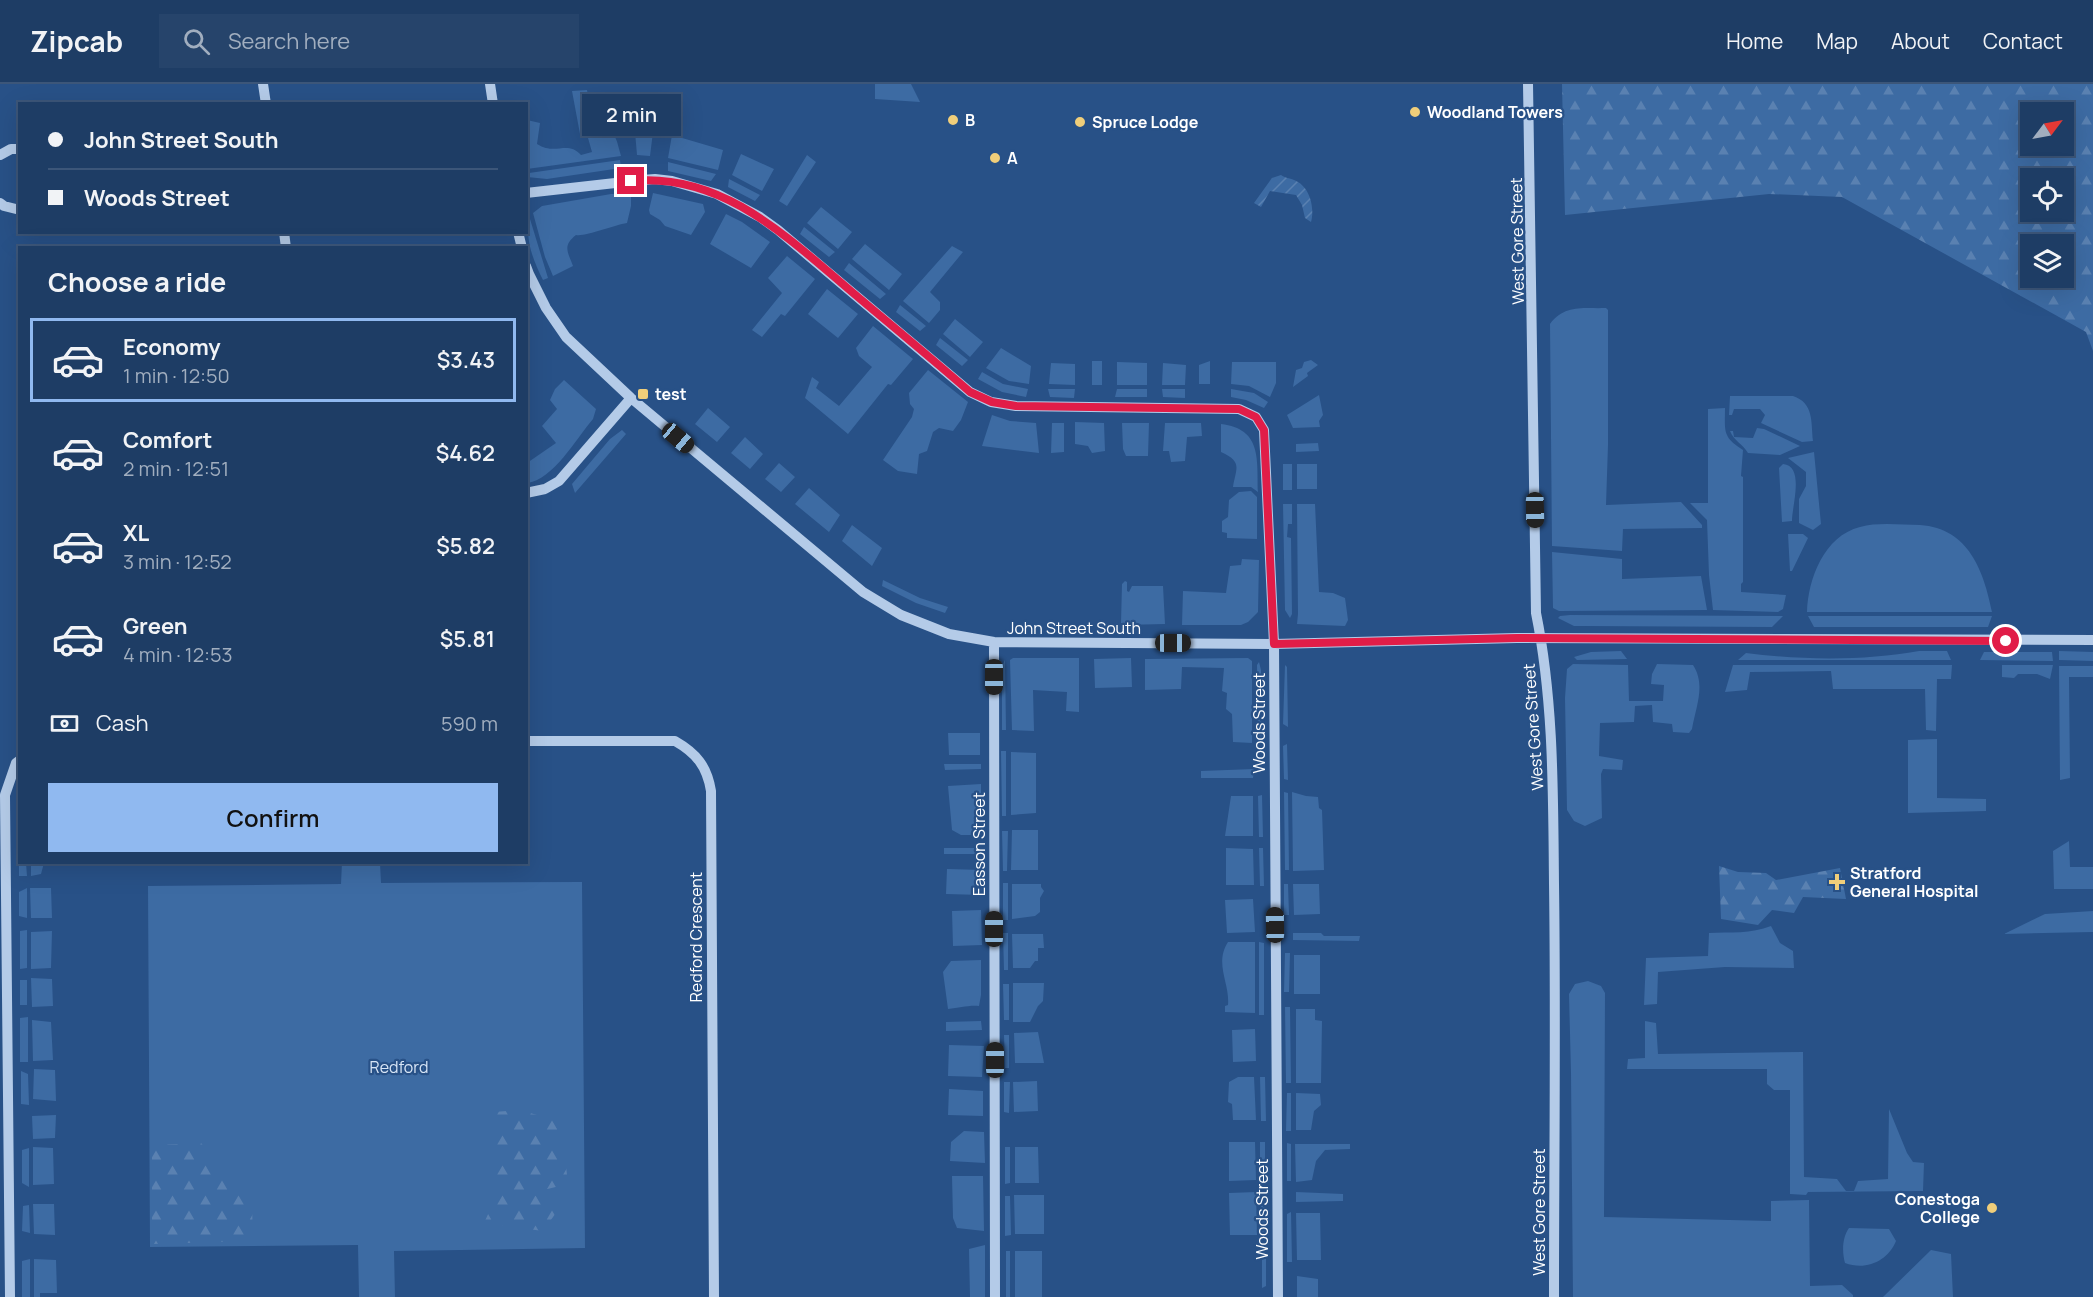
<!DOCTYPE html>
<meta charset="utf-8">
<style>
body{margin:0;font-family:Manrope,sans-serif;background:#26446b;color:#f1f3f6;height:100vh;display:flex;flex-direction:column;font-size:22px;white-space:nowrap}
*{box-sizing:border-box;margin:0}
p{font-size:20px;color:#a1aebf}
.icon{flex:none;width:33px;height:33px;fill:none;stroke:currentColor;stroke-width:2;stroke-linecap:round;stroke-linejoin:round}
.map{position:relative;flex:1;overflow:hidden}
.drawer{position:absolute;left:18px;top:162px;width:510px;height:618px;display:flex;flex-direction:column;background:#1e3d65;border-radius:0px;box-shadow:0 6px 24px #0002,0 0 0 2px #3c5679}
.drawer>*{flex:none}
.banner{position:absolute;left:18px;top:18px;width:510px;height:132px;border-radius:0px;box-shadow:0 6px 24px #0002,0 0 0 2px #3c5679;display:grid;align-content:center;height:132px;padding:0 30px;background:#1e3d65}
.needle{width:39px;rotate:58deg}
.buttons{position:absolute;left:2020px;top:18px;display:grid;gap:12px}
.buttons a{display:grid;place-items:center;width:54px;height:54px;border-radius:0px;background:#1e3d65;box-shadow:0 6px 24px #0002,0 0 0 2px #3c5679;font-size:30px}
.end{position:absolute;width:27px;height:27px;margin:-14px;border:8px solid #e11d48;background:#fff;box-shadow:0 0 0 3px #fff}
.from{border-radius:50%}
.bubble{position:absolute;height:42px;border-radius:0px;background:#1e3d65;box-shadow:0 6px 24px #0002,0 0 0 2px #3c5679;font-size:20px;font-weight:600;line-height:42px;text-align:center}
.car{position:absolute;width:18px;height:36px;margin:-18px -9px;border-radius:8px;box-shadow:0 0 4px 2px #0007;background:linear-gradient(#222 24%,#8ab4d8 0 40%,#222 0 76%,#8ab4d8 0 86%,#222 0)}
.banner b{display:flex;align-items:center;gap:21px;height:57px;font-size:22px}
.banner b+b{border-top:2px solid #3c5679}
.banner i{width:15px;height:15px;background:#f1f3f6}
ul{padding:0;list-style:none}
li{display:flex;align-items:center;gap:18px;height:84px;margin:0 12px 9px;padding:0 18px;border:3px solid transparent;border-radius:0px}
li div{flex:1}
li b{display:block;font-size:22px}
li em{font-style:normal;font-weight:600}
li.on{border-color:#90b9f0}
li>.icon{width:54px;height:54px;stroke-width:1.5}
h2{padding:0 30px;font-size:27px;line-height:72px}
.pay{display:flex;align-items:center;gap:15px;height:66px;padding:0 30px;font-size:22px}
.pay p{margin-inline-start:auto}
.action{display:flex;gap:12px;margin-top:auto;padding:12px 30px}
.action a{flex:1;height:69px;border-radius:0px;background:#90b9f0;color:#111;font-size:24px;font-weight:600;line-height:69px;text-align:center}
header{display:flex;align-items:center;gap:36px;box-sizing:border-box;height:84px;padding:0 30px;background:#1e3d65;border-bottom:2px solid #3c5679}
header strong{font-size:28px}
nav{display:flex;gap:33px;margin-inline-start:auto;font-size:21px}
.search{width:420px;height:54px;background:#26446b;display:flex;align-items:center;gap:15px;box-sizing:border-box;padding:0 21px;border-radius:0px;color:#a1aebf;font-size:22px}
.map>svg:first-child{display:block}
.green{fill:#3d6ba3}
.forest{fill:url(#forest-firs);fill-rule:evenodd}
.garden{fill:url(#garden-furrows)}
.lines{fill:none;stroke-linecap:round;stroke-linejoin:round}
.minor{stroke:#b4cbe8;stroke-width:10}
.route{stroke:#e11d48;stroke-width:8}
.poi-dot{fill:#f0ce7a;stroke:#285187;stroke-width:2}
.labels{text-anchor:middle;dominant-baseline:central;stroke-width:4.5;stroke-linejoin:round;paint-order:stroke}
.poi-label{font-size:16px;font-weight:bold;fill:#fff;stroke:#285187;text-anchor:start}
.street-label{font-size:16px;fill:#fff;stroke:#285187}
.park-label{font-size:16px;fill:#d7e5f6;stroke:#285187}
</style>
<header>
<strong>Zipcab</strong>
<div class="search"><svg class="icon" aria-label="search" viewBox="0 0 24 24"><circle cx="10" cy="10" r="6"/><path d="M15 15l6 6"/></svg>Search here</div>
<nav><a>Home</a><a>Map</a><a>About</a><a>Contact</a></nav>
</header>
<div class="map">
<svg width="2093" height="1213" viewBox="0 0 2093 1213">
<defs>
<pattern id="forest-firs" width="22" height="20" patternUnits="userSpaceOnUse" patternTransform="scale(1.5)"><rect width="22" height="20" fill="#3d6ba3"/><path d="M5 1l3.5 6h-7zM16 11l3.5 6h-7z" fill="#5a81b1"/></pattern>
<pattern id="garden-furrows" width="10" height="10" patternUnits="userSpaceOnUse" patternTransform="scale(1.5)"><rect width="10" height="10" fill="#3d6ba3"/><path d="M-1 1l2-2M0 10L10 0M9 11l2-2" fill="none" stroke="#5a81b1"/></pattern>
</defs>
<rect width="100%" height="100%" fill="#285187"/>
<path class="green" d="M875,0H911L920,18L875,15Z
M587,6L594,46C617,53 614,45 621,72L527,85V36L540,39L537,60C556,72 567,56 581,71L592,68L588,54L580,50L572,7Z
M635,48H653L650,72L637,71Z
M672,51L723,66L718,86L668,74Z
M741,70L774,85L762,107L732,91Z
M807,71L816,78L787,122L779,117Z
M620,76L621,84L547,95L527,93L529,89Z
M668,78L716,90L711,97L668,87Z
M729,95L760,111L755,117L728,103Z
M653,109L703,120L705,128L691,151L665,142L660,136L650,130L649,126Z
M611,110H626L631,113V122L627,139C614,141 585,153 576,151C562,162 568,168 573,182L553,192L545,173L533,129L542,122Z
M821,123L852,148L838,165L807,139Z
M726,130L742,138L770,158L751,184L710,160Z
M530,135L548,194L543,196C534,178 524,155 530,135Z
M804,143L835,168L829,173L800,150Z
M865,160L902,190L889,206L852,175Z
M952,162L963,168L930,208L940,218V226L929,239L903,217Z
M787,172L815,195L785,232L781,230L762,253L752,246L782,209L768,194Z
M849,179L886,210L880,215L844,186Z
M827,205L858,230L838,254L808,230Z
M900,221L926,242L920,247L896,228Z
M1606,224L1608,226V361L1606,421L1681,418L1702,441V444L1623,445L1622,467L1552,462L1550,240C1565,220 1584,225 1606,224Z
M955,235L983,258L970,273L943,250Z
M873,242L913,275L891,301L888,300L848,350L805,314L812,293L819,298L816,304L839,322L872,283L859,272L856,264Z
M940,254L968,276L962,282L936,261Z
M1001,264L1031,282L1029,300L1009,297L986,284Z
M1311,276L1318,281L1307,289L1308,292L1293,303L1296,286L1302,284L1304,278Z
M1092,277H1102V301H1092Z
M1210,277V300H1199V281Z
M1117,278L1147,279V301H1117Z
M1232,278H1276V299L1270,313L1249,302L1231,300Z
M1051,279L1075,280V301L1049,300Z
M1163,279L1186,281L1185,301H1162Z
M928,286L968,318L961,336L953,347L939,344L933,348L927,367L919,370L917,390L898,387L883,376L912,333L914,325L910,320L909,309Z
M982,288L1003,300L1028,305L1026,313L1002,308L978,295Z
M564,296L596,325L593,335C576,355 553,396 527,399V379L556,359L542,342L557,325L550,316L555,305Z
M1048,305H1075L1074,314L1050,313Z
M1117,305H1147V313H1115Z
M1162,305H1185V314L1163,313Z
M1231,305L1254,309L1268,318L1264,324L1246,316L1231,313Z
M1319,311L1323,331L1319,337L1320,343L1293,344L1287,331Z
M1730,312H1793C1814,319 1811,338 1813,357L1802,358L1761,339L1765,331L1760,325H1734L1732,331H1729Z
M708,324L730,343L717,358L695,340Z
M1725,324C1725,347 1722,353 1743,366L1741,392L1743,393V498L1741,500V508L1786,511L1783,525L1778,528L1713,526L1709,491L1707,436L1690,419H1708V325Z
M992,331L1010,337L1036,339L1039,369L982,362Z
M1075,338L1104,339L1105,367L1092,369L1088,362L1075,360Z
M1052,339H1064V368L1051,369Z
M1122,339H1149L1148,372H1126L1123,365Z
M1165,339H1201L1202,352L1187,353L1185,377L1171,378L1169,367H1163Z
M1221,340C1262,345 1257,375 1258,408L1251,403H1233C1236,384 1243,378 1221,368Z
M1757,344L1764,345L1800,362L1780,371L1748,369C1743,360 1734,357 1730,347H1733L1734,353L1753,354Z
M622,346L626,350L575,409L572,400L610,355Z
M745,353L763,370L750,385L731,369Z
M1318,359L1319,367L1296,368V360Z
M1814,368L1821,440L1813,446L1799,439V415L1806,402V388L1788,374Z
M779,379L795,393L781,408L765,395Z
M1283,380H1292V406H1283Z
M1297,380H1317V405H1297Z
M1783,380C1805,382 1792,421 1792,437L1782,438L1779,384Z
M809,404L840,431L829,448L795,420Z
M1251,407L1257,413V455L1227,454V449L1222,448V437L1228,433L1229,416L1239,408Z
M1283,420H1292V440H1288L1287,453L1291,454L1292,530L1290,534L1285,526Z
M1297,420H1315L1319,508L1333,509L1345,514L1348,536L1345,542L1297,540L1298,530Z
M852,441L882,464L872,482L842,457Z
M1920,441C1969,444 1984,488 1992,528H1807C1808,495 1824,452 1860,443C1878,438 1901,441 1920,441Z
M1788,450H1803L1808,454L1792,487H1790Z
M1552,468L1622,475V495L1701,492L1707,526L1559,527L1553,524Z
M1242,475L1259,476L1258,528L1248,538L1241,541H1182L1183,507L1226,509L1230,482L1241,481Z
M883,496L920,514L948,523L945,529L916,519L882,502Z
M1125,497L1127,498V507L1129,508L1132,502H1163L1165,540L1123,541L1121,539L1122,500Z
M1570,531L1783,532L1772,543L1584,542H1574L1558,534L1560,532Z
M1808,532H1992L1988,543H1814Z
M1621,567L1627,575L1577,576L1574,573L1591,568Z
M1919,567H1947L1951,576H1738L1746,569C1800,576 1865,577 1919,567Z
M2059,567L2093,568V577L2059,576Z
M1984,568H2052L2053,577L1980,576Z
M1013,574H1079V628L1066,627L1067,608L1033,606L1034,647L1012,646L1010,576Z
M1131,574L1132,603L1095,604L1094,575Z
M1248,574L1252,577V659L1233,658L1232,630L1226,625L1227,609L1222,607L1224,584L1182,583L1181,605L1145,606V575Z
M1005,576L1006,646H1002V582Z
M1259,578L1261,586L1262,659H1258L1257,581Z
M1573,580L1628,581L1629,617H1663L1664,601L1651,600L1652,590L1657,580L1693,581C1706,601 1696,622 1692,645L1689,649L1673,648L1672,640L1653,638L1652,621L1635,622L1634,638L1600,639L1599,672L1623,676L1622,686L1603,685L1601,690L1602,734L1585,742L1574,737L1567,726L1565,614L1567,585Z
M1285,581L1287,583L1288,643L1283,640Z
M1733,581H1952L1951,595H1937L1936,647L1926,646L1925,605H1833L1831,587L1750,588L1747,606L1725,608Z
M2002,581H2053L2050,595L2037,590H2018L2014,594L2002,593Z
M2059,582H2093V593H2069L2070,694L2060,696Z
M948,649H980V671H949Z
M1937,655V714L1986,715V727L1908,729V656Z
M1287,660L1288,696L1284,695L1283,662Z
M1001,667H1006V732H1002Z
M1011,668L1036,669V729L1011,731Z
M944,680H981V685L945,686Z
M1254,685L1253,694H1201V687Z
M981,700V751H961L952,746L948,702Z
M19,704L20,778L26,779L27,792H19Z
M1284,708L1288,709L1289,786H1285Z
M1292,708L1306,712L1318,713L1319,724L1322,726L1324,786L1293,787Z
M1262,711L1263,753H1259L1258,712Z
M1231,712H1253V752H1225Z
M1012,746H1038V786H1011Z
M1002,747H1008L1007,787H1003Z
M2069,757L2070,783H2093V805H2054L2053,767Z
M944,764H981V770H944Z
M1226,764L1253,765L1254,801H1226Z
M1259,764H1263L1264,802H1260Z
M342,778L380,779L381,799L582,798L585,1164L394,1167L395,1213H359L358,1161L150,1163L148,802L341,800Z
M31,779H44L41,790L31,792Z
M947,785L982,786V811L946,810Z
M1003,799H1008V836H1003Z
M1012,800H1041V803L1044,807L1040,814V828L1035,832L1012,835Z
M1284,800H1288L1289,831H1284Z
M1293,800H1319L1320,830L1294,831Z
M27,804V834L19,832V808Z
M30,804H51L52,834H31Z
M1253,815L1255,848L1227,849L1225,816Z
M981,826L982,861L953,862L952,827Z
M2093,827V848L2004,850L2045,830Z
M1771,842L1780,859L1793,867L1794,884L1725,883L1658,888L1657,920L1644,921L1646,874L1708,872L1709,849C1730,848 1751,850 1771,842Z
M27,846V884L20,885V847Z
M52,847L51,884L31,885V848Z
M1008,849V886H1004L1003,849Z
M1293,849H1321L1324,852H1360L1359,857L1293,856Z
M1012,850H1043L1044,864H1038V877H1035L1030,884H1013Z
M1228,858H1255V929L1225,928V922L1228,921C1230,899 1214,880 1228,858Z
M1259,858L1264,859V931H1259Z
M1285,869H1290L1289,908H1284Z
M1294,871H1320V910H1294Z
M981,876V911L979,922C968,921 960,924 948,925L943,888L951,877Z
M31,894L52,895L53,922L32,923Z
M20,896H27V921H20Z
M1588,897L1601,902L1605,909L1604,1133L1771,1137V1117L1809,1116L1810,1202L1842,1201L1853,1211V1213H1573L1571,989L1569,910L1575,900Z
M1013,899H1044L1043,917L1038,922L1030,938H1013Z
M1003,900H1009V936H1004Z
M1285,923H1290L1291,999H1286Z
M1296,925H1315V936L1322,937L1321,999H1296Z
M28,933V978H20V934Z
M32,936L51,938L53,976L33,977Z
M981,937L982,946L946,947V938Z
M1645,937L1656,939L1658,970L1803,968L1804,1093L1837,1095L1846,1107H1854L1858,1097L1888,1095L1889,1025L1907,1069L1913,1078L1924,1079L1923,1107L1808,1108L1806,1111L1790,1110V1006H1774L1767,1000V985H1627L1628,975L1645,974Z
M1255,945L1256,977L1233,978L1232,946Z
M1038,948L1044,979H1015L1014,949Z
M1004,951H1009V984H1005Z
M949,961L984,962L982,993L948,992Z
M34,985L55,986L56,1017L33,1015Z
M21,987L28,990L29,1021L21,1020Z
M1238,993H1254L1256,1036H1233L1232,1020L1228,1018L1229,998Z
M1260,993H1265L1266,1037H1261Z
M1037,997L1038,1027L1014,1028L1013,998Z
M1004,998H1010L1009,1029L1004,1028Z
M949,1005L983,1007V1032L948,1031Z
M1287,1009H1291V1047H1286Z
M1296,1009L1320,1010L1321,1021L1314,1027L1311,1046H1296Z
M56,1031L55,1054L33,1055L32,1032Z
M964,1047L984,1048L985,1079L950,1077L951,1058Z
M1229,1058H1255L1256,1096L1229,1097Z
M1260,1058H1265V1095L1260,1097Z
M1287,1059L1291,1060V1097H1287Z
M1295,1060H1350V1065L1325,1066L1316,1077L1312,1096L1296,1098Z
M33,1063L53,1064L54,1100L33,1101Z
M1005,1063H1010V1099L1005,1100Z
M1015,1063H1038L1039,1099H1015Z
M29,1064V1103L22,1099V1066Z
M952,1092H983L984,1147L957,1144L953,1134Z
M1256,1108L1257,1151H1230L1229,1109Z
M1265,1108V1147L1261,1149V1109Z
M1296,1108L1343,1110V1117L1296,1118Z
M1014,1111H1044V1150H1015Z
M1005,1112H1010L1011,1151L1005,1152Z
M33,1120H54L55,1151L34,1150Z
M29,1121L30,1149L22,1147L23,1122Z
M1291,1128L1292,1178H1287V1130Z
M1296,1129H1320L1321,1176H1297Z
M1849,1144L1889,1145L1896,1157C1888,1177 1866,1187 1845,1179C1842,1168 1842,1154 1849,1144Z
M985,1161V1213H970L969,1165Z
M1266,1164V1202L1262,1204V1164Z
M1931,1166L1951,1170L1953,1213H1883Z
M1006,1167H1010V1213H1006Z
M1015,1167H1042V1213H1015Z
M30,1175V1213H22V1177Z
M34,1175L56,1176L57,1209H40V1213H34Z
M1297,1192L1318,1195V1213H1297Z"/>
<path class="forest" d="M1562,0H2093V267L2086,248L1842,113L1769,110L1565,131ZM2031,28H2064V62H2031ZM2064,94V128H2031V94ZM2031,160H2064V194H2031Z
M1719,782L1738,788L1766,789L1776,796L1840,784L1846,815L1803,813L1794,829L1772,826L1758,841L1721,835Z
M520,1026L554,1036L564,1064L568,1100L531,1109L558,1126L543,1147L484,1139L496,1113L491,1061L494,1028Z
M201,1059L252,1121L253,1157L152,1160V1061Z"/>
<path class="garden" d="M1281,91C1285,94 1289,94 1294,96C1310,102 1315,124 1311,138L1305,134L1302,121L1296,111L1270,107L1261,123L1254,119L1272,94Z"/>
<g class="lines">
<path class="minor" d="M263,0L266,20
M490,0L493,20
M1528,0L1536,529C1554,618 1553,710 1554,800C1556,938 1554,1075 1554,1213
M0,71L11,65H20
M526,109L642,96L655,95L672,97L717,110L760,133L778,146L970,308L991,318L1016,322L1239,325L1256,333L1264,346L1274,560L1278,1213
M0,119L4,122L20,126
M284,148L286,164
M518,148L522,164
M526,182L529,190L546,224L566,253L631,314L863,508L901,531L949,550L994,558L1274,560L1517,554L2093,556
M526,409L545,405L559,397L631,314
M994,558L995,1213
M526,657H675C696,669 707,682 711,707L714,1213
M10,1213L5,711L16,679L20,676"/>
</g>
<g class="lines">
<path class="route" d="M631,97C722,88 787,153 852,208C891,241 931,274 970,308L992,318L1016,322L1239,325L1256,333L1264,346L1274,560L1517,554L2006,557"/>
</g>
<g class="poi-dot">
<circle cx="1415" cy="28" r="6"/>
<circle cx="953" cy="36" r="6"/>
<circle cx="1080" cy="38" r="6"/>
<circle cx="995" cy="74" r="6"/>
<rect x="637" y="304" width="12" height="12" rx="3"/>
<path d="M1834 789h6v6h6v6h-6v6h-6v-6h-6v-6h6z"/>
<circle cx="1992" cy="1124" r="6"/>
</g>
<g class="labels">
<g class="poi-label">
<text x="1427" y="28">Woodland Towers</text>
<text x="965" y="36">B</text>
<text x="1092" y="38">Spruce Lodge</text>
<text x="1007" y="74">A</text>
<text x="655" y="310">test</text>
<text x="1850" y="789">Stratford<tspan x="1850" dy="18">General Hospital</tspan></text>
<text x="1980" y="1115" text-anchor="end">Conestoga<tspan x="1980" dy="18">College</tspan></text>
</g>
<g class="street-label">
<text transform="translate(1517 157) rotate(-91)">West Gore Street</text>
<text x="1074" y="544">John Street South</text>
<text transform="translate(1259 639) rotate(-90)">Woods Street</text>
<text transform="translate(1533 643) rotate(-94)">West Gore Street</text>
<text transform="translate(979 760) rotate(-90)">Easson Street</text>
<text transform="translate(696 853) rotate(-90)">Redford Crescent</text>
<text transform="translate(1262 1125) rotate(-90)">Woods Street</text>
<text transform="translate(1539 1128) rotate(-90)">West Gore Street</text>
</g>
<g class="park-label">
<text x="399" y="983">Redford</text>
</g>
</g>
</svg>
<div class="buttons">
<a><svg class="needle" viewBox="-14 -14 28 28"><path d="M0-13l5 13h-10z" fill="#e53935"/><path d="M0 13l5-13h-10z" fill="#a1aebf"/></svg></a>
<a><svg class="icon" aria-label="locate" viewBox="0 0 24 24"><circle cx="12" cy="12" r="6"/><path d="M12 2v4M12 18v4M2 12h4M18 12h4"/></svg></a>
<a><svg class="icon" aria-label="layers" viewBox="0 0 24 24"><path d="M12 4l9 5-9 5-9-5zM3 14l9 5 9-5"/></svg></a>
</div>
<i class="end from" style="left:2006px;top:557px"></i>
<i class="end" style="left:631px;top:97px"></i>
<div class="bubble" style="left:582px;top:10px;width:99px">2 min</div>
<i class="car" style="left:678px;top:354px;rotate:130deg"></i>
<i class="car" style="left:1535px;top:426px;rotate:179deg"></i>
<i class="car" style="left:1173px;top:559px;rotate:90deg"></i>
<i class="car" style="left:994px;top:593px;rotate:180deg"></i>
<i class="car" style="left:1275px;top:841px;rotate:359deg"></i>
<i class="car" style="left:994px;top:845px;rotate:0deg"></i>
<i class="car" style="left:995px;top:976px;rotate:0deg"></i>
<div class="banner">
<b><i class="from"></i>John Street South</b>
<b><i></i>Woods Street</b>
</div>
<section class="drawer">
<h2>Choose a ride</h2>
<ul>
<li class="on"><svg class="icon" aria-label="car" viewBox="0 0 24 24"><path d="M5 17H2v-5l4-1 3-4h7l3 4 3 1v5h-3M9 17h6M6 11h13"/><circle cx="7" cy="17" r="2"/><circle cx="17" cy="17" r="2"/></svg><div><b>Economy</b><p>1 min · 12:50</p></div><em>$3.43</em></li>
<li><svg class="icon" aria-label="car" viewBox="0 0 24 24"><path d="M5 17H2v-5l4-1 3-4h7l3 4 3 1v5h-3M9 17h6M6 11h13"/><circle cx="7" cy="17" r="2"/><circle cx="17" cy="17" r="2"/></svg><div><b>Comfort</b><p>2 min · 12:51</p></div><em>$4.62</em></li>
<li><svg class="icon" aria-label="car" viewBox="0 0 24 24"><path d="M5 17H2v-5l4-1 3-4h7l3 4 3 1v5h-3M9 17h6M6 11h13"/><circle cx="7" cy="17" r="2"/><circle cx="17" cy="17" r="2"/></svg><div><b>XL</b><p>3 min · 12:52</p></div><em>$5.82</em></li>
<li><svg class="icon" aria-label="car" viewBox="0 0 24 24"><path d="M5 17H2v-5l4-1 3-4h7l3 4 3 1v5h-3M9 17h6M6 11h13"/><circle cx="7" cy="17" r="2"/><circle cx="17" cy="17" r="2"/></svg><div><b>Green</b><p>4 min · 12:53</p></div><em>$5.81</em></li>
</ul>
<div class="pay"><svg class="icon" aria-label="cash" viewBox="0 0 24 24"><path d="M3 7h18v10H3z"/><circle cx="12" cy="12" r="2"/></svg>Cash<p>590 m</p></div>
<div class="action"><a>Confirm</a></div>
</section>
</div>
